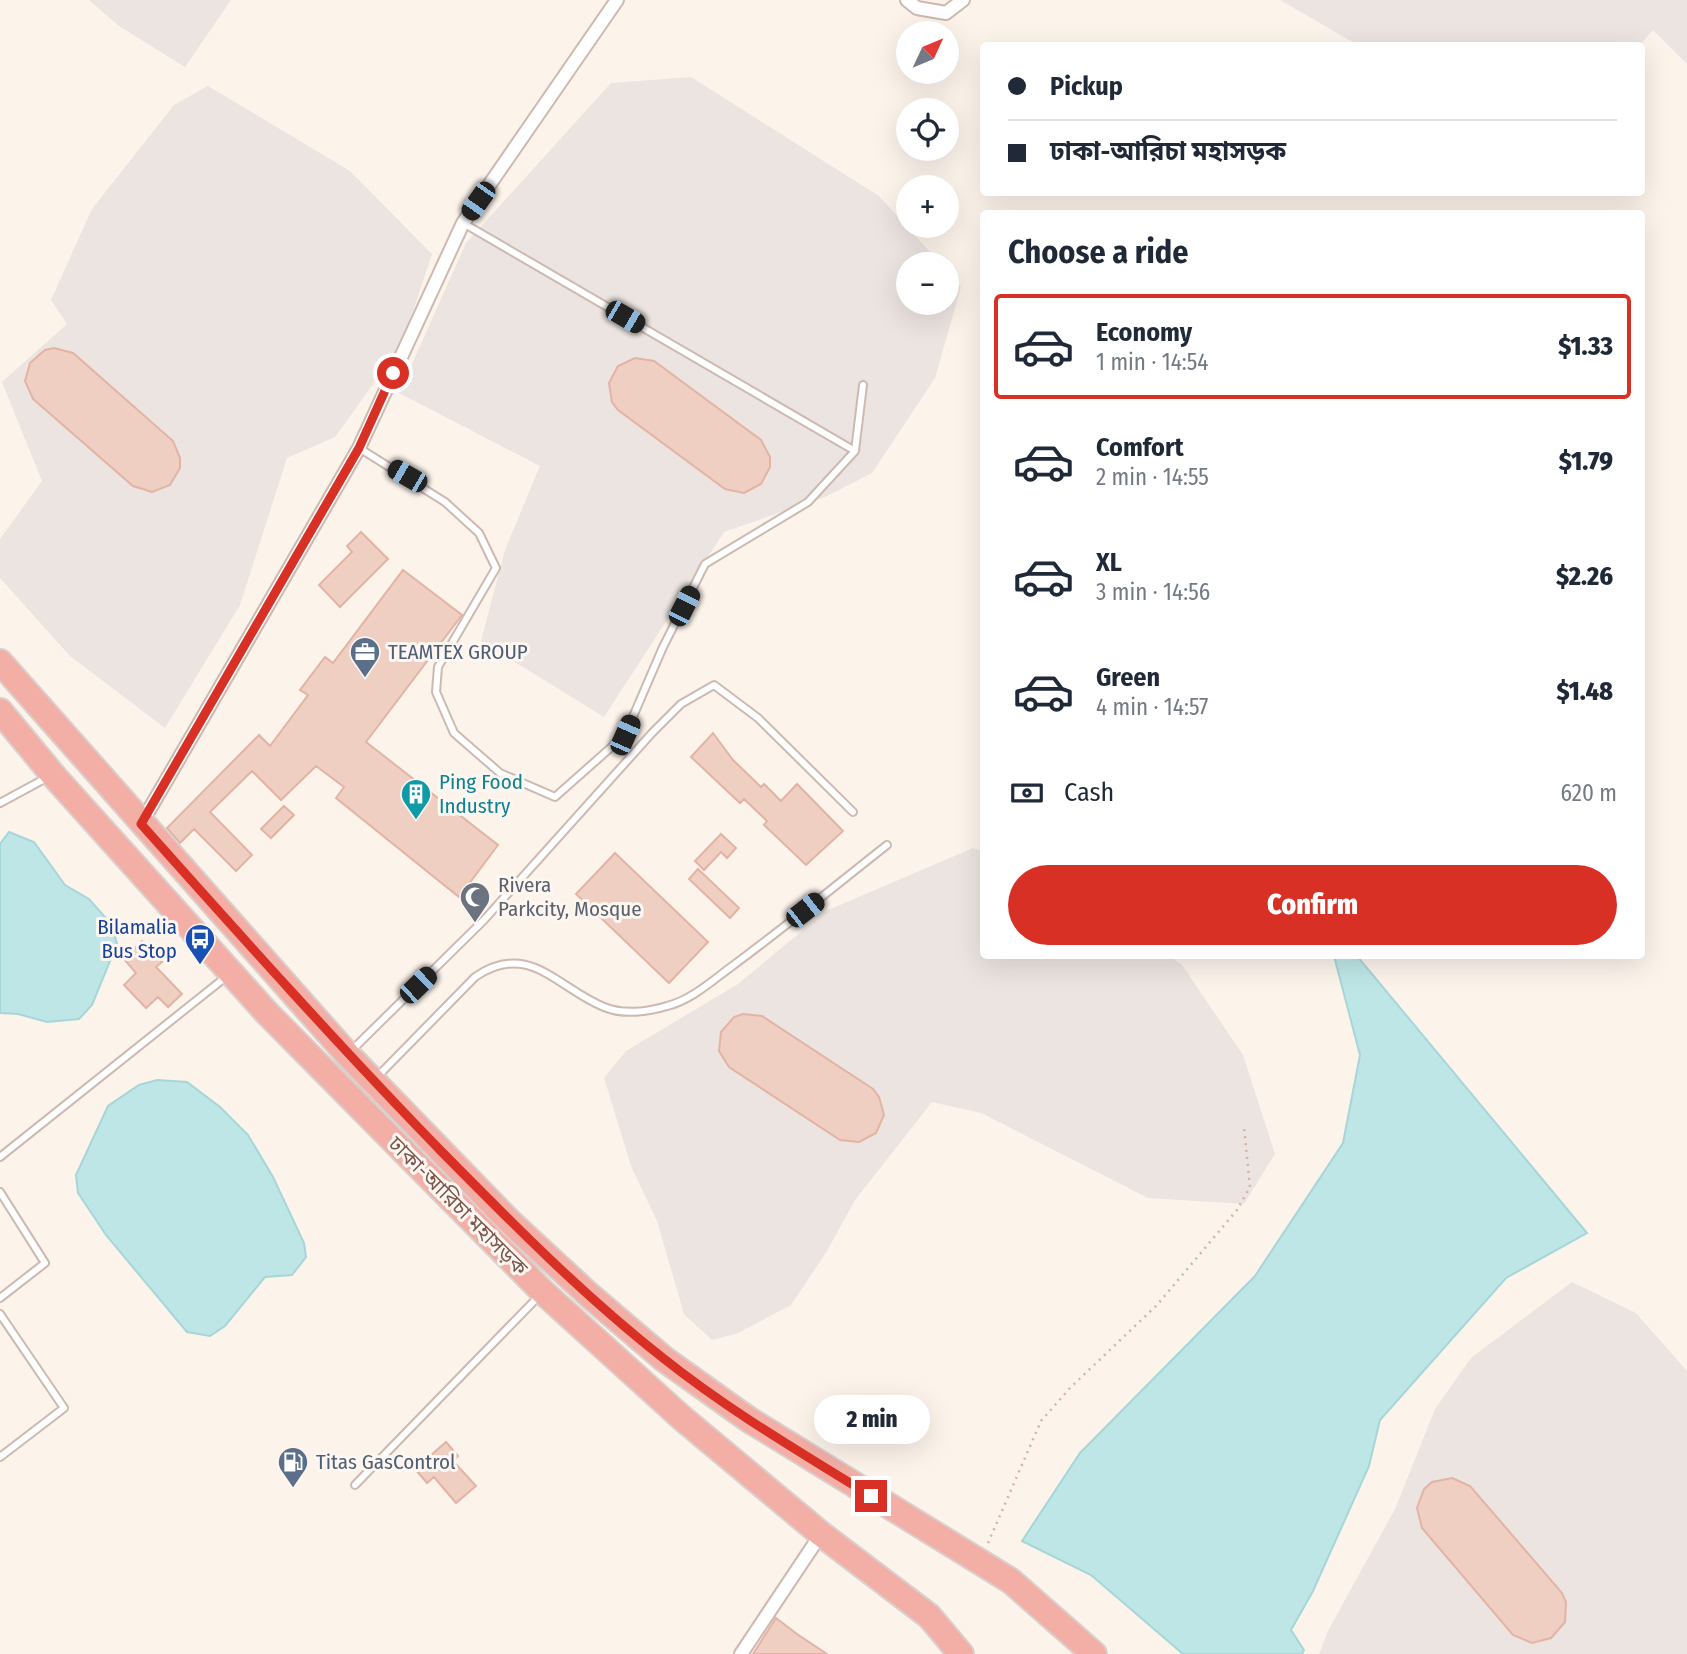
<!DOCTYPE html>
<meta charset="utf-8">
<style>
body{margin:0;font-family:"Fira Sans Condensed","Noto Sans Bengali",sans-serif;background:#f6f6f7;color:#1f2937;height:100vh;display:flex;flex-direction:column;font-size:26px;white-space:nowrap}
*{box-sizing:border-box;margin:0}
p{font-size:23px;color:#747a83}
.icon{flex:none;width:38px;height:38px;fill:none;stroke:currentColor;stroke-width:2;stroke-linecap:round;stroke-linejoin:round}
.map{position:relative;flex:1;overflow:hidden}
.drawer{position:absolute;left:980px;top:210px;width:665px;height:749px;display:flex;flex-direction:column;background:#fff;border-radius:7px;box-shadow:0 7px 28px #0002}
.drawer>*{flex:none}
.guide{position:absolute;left:980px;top:42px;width:665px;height:154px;border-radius:7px;box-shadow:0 7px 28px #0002;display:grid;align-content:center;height:154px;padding:0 28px;background:#fff}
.needle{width:46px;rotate:46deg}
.buttons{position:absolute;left:896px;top:21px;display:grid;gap:14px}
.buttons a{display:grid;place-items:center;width:63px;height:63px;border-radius:50%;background:#fff;box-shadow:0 7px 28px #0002;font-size:35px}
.end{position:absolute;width:32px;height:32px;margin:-16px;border:9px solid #d93025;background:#fff;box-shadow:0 0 0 4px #fff}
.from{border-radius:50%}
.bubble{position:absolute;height:49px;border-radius:24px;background:#fff;box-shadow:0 7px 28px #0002;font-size:23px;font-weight:800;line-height:49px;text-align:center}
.car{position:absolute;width:21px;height:42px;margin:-21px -10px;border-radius:9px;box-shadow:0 0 5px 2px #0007;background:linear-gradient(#222 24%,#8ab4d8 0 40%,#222 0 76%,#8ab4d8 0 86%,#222 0)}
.guide b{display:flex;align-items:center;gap:24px;height:66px;font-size:26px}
.guide b+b{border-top:2px solid #e0e1e3}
.guide i{width:18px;height:18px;background:#1f2937}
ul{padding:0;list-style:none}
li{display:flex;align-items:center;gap:21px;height:105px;margin:0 14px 10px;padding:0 14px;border:4px solid transparent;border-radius:7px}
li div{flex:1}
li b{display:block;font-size:26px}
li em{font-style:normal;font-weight:800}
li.active{border-color:#d93025}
li>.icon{width:63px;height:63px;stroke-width:1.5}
h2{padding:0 28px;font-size:32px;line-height:84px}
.pay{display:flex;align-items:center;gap:18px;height:77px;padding:0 28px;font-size:26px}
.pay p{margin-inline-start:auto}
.primary-button{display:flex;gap:14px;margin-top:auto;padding:14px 28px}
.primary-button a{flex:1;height:80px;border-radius:42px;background:#d93025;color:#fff;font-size:28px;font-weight:800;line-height:80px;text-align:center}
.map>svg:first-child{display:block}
.industrial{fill:#ece4e0}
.water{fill:#bfe6e6;stroke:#a6d6d7;stroke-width:2}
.building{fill:#f0cfc3;stroke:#e3b3a4;stroke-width:2}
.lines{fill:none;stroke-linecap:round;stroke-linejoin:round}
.lane-casing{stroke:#ceb9b0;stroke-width:10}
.street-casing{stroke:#ceb9b0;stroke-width:16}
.highway-casing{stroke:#d9d0cd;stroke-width:28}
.path{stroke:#d6b1a6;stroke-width:2.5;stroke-dasharray:2 5;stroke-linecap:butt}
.lane{stroke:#fff;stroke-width:6}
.street{stroke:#fff;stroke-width:12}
.highway{stroke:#f3aea5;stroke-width:24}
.route{stroke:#d93025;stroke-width:9}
.labels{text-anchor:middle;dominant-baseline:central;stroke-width:6;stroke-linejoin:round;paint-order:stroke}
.service-label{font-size:21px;fill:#4e5e75;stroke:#fef7f1;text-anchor:start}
.culture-label{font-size:21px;fill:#0d838f;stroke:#fef7f1;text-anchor:start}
.worship-label{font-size:21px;fill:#5b616d;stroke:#fef7f1;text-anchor:start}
.transit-label{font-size:21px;fill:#164399;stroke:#fef7f1;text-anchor:end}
.street-label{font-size:21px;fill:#77574e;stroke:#fef7f1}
</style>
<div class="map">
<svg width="1687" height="1654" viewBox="0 0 1687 1654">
<rect width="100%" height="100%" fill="#fcf3eb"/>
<path class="industrial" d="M89,0H231L185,67L119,26Z
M1280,0H1687V64L1653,30L1640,45H1358Z
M691,77L879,196L941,264H908V303H947V271L961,287L935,378L872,473L825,497L724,532L604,717L481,641L505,550L540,466L399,393L466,243L611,83Z
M208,86L350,171L432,254L402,344L335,437L287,458L240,605L165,728L70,656L0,578V539L42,481L2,382L67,324L51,300L92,209L174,105Z
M973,848L983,852L984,956H1170L1182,965L1243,1055L1275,1154L1244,1204L1148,1198L981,1113L932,1102L855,1200L827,1251L791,1305L738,1333L712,1340L684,1314L657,1221L631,1166L604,1078L626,1051L738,984L826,911Z
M1572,1282L1636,1313L1687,1371V1654H1319L1329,1629L1395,1509L1435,1409L1471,1358Z"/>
<path class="water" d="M9,832L34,842L65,885L89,899L112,925L117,944L92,1005L79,1019L47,1022L18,1014L0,1013V844Z
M1334,956H1357L1587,1233L1506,1278L1380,1420L1369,1466L1313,1591L1291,1630L1304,1650L1302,1654H1183L1091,1575L1022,1541L1080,1453L1255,1276L1343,1143L1360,1055Z
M157,1080L187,1082L220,1107L248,1135L273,1177L304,1243L306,1257L292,1275L265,1277L225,1326L210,1336L187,1332L106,1235L78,1193L76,1175L108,1106L139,1085Z"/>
<path class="building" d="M54,348L73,353L173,441L180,458V468L170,485L152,492L133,486L33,399L25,381L30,363L45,350Z
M635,358L654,361L761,440L770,457V467L761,484L744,493L725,489L618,410L612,402L609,383L618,366Z
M361,532L388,559L340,607L319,585L352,552L347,546Z
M403,570L462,615L366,742L498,845L459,897L336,798L344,787L316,766L281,800L252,771L210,812L252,855L236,871L194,829L180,843L167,828L259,735L270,746L308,695L300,690L325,657L333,663Z
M713,733L733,760L761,787L764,784L781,801L797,784L843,831L806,865L764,825L767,821L744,799L740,803L691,757Z
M284,806L294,815L271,838L261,829Z
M721,834L736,848L727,858L721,852L704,870L695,861Z
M615,853L708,942L669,983L576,894Z
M698,869L739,908L730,918L689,879Z
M142,941L162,962L156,967L182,994L168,1007L158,997L146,1008L124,985L136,973L124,959Z
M743,1014L762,1016L873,1089L879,1097L884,1115L876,1133L859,1142L840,1140L729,1067L719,1051L721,1032L734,1017Z
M446,1442L458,1456L453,1461L476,1486L456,1503L434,1477L427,1483L415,1469Z
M1452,1478L1470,1486L1562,1593L1566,1602L1565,1622L1551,1638L1532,1643L1513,1635L1422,1528L1417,1508L1424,1489L1432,1482Z
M776,1618L797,1634L827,1654H753Z"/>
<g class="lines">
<g class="lane-casing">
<path id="lane" d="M463,223L855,451
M359,448L445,502L479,533L496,568L438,667L436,692L454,733L500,773L555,797L625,735L663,647L705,564L808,502L855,451L863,385
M0,803L48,777
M351,1051L484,920L652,733L681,704L714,685L758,718L853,812
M377,1077L475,977C529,940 557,988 604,1007C623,1015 648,1012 667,1006C691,1000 712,981 731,967C784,928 835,886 887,845
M0,1157L227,976
M0,1192L45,1263L0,1298
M0,1314L64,1408L0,1457
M355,1485L539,1296"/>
</g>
<g class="street-casing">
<path id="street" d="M907,0L917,8L946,13L963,0
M141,824L359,448L463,223L617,0
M741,1654L821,1534"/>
</g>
<g class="highway-casing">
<path id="highway" d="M0,662L347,1054L509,1221L589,1295L664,1359L748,1419L1011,1581L1094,1654
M0,711L53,775L267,1013L543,1292L682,1418L821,1534L929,1616L961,1654"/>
</g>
<path class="path" d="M988,1543L1041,1421L1070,1388L1157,1305L1237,1210L1250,1187L1244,1127"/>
<use href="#lane" class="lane"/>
<use href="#street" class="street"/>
<use href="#highway" class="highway"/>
</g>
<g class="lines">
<path class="route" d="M393,373L359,448L141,824C240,935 339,1046 442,1152C513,1224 584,1296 663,1358C728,1410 800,1452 871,1496"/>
</g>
<defs>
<g id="office-pin" transform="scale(1.575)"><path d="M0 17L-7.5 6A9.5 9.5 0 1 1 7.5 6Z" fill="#5c6f8a" stroke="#fef7f1"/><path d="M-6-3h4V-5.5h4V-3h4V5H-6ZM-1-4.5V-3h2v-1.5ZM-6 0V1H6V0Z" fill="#fff"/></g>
<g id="building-pin" transform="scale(1.575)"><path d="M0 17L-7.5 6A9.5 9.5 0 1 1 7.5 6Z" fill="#0f9aa8" stroke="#fef7f1"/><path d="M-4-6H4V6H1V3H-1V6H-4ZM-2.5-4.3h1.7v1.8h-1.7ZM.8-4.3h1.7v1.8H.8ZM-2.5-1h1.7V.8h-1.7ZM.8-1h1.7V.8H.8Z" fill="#fff"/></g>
<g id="mosque-pin" transform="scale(1.575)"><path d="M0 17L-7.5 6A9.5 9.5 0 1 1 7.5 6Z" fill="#6b7280" stroke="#fef7f1"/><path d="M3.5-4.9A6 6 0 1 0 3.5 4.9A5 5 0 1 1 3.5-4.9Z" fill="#fff"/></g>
<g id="bus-pin" transform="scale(1.575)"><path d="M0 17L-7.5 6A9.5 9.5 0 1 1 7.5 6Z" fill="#1a4fb4" stroke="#fef7f1"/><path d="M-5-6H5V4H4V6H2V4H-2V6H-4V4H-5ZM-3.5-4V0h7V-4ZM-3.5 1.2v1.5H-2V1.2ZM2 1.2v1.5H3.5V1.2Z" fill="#fff"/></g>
<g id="fuel-pin" transform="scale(1.575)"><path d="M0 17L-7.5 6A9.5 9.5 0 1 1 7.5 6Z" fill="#5c6f8a" stroke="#fef7f1"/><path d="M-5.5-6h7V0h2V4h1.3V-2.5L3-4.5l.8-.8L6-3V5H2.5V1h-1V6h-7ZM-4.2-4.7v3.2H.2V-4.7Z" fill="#fff"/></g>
</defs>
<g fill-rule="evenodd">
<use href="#office-pin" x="365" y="652"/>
<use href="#building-pin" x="416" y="794"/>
<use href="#mosque-pin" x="475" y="897"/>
<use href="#bus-pin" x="200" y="939"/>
<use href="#fuel-pin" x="293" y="1462"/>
</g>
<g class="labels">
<g class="service-label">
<text x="388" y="652">TEAMTEX GROUP</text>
<text x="316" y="1462">Titas GasControl</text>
</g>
<g class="culture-label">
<text x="439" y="782">Ping Food<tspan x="439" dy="24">Industry</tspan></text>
</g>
<g class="worship-label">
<text x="498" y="885">Rivera<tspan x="498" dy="24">Parkcity, Mosque</tspan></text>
</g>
<g class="transit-label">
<text x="177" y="927">Bilamalia<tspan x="177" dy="24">Bus Stop</tspan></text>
</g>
<g class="street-label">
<text transform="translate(458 1206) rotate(45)">ঢাকা-আরিচা মহাসড়ক</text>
</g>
</g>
</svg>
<div class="buttons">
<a><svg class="needle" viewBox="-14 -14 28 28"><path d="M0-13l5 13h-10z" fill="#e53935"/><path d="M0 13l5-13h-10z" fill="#747a83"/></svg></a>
<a><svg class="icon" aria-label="locate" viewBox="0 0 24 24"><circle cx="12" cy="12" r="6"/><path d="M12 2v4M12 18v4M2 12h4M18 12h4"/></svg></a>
<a>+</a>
<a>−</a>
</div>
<i class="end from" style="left:393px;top:373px"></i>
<i class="end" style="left:871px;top:1496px"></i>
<div class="bubble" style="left:814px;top:1395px;width:116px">2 min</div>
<i class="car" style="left:478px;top:201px;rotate:215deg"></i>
<i class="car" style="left:625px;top:317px;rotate:120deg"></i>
<i class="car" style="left:407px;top:476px;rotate:300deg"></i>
<i class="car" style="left:684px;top:606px;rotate:27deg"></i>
<i class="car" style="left:625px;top:735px;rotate:24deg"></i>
<i class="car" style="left:805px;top:910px;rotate:52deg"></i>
<i class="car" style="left:418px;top:985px;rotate:46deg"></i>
<div class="guide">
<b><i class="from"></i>Pickup</b>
<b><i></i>ঢাকা-আরিচা মহাসড়ক</b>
</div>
<section class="drawer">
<h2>Choose a ride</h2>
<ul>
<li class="active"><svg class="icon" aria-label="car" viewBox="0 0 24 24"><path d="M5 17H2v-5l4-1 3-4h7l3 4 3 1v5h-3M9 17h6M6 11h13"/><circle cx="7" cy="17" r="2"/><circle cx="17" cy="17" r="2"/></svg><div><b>Economy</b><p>1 min · 14:54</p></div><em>$1.33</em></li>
<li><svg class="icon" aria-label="car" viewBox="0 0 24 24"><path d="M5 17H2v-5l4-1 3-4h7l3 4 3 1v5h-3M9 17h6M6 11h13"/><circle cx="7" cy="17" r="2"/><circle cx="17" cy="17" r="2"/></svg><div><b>Comfort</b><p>2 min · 14:55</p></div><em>$1.79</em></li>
<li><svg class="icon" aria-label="car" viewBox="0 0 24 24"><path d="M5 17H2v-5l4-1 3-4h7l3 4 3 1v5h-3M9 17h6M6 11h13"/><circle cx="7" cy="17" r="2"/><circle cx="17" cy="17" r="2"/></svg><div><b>XL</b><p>3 min · 14:56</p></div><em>$2.26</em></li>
<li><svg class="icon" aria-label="car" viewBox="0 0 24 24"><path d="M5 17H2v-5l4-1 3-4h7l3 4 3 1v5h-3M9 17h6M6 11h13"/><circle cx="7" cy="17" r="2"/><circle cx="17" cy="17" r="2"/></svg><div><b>Green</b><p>4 min · 14:57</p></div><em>$1.48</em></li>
</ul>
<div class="pay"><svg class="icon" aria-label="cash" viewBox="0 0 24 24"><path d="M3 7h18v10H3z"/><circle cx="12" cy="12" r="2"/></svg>Cash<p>620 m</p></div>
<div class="primary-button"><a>Confirm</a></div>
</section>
</div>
